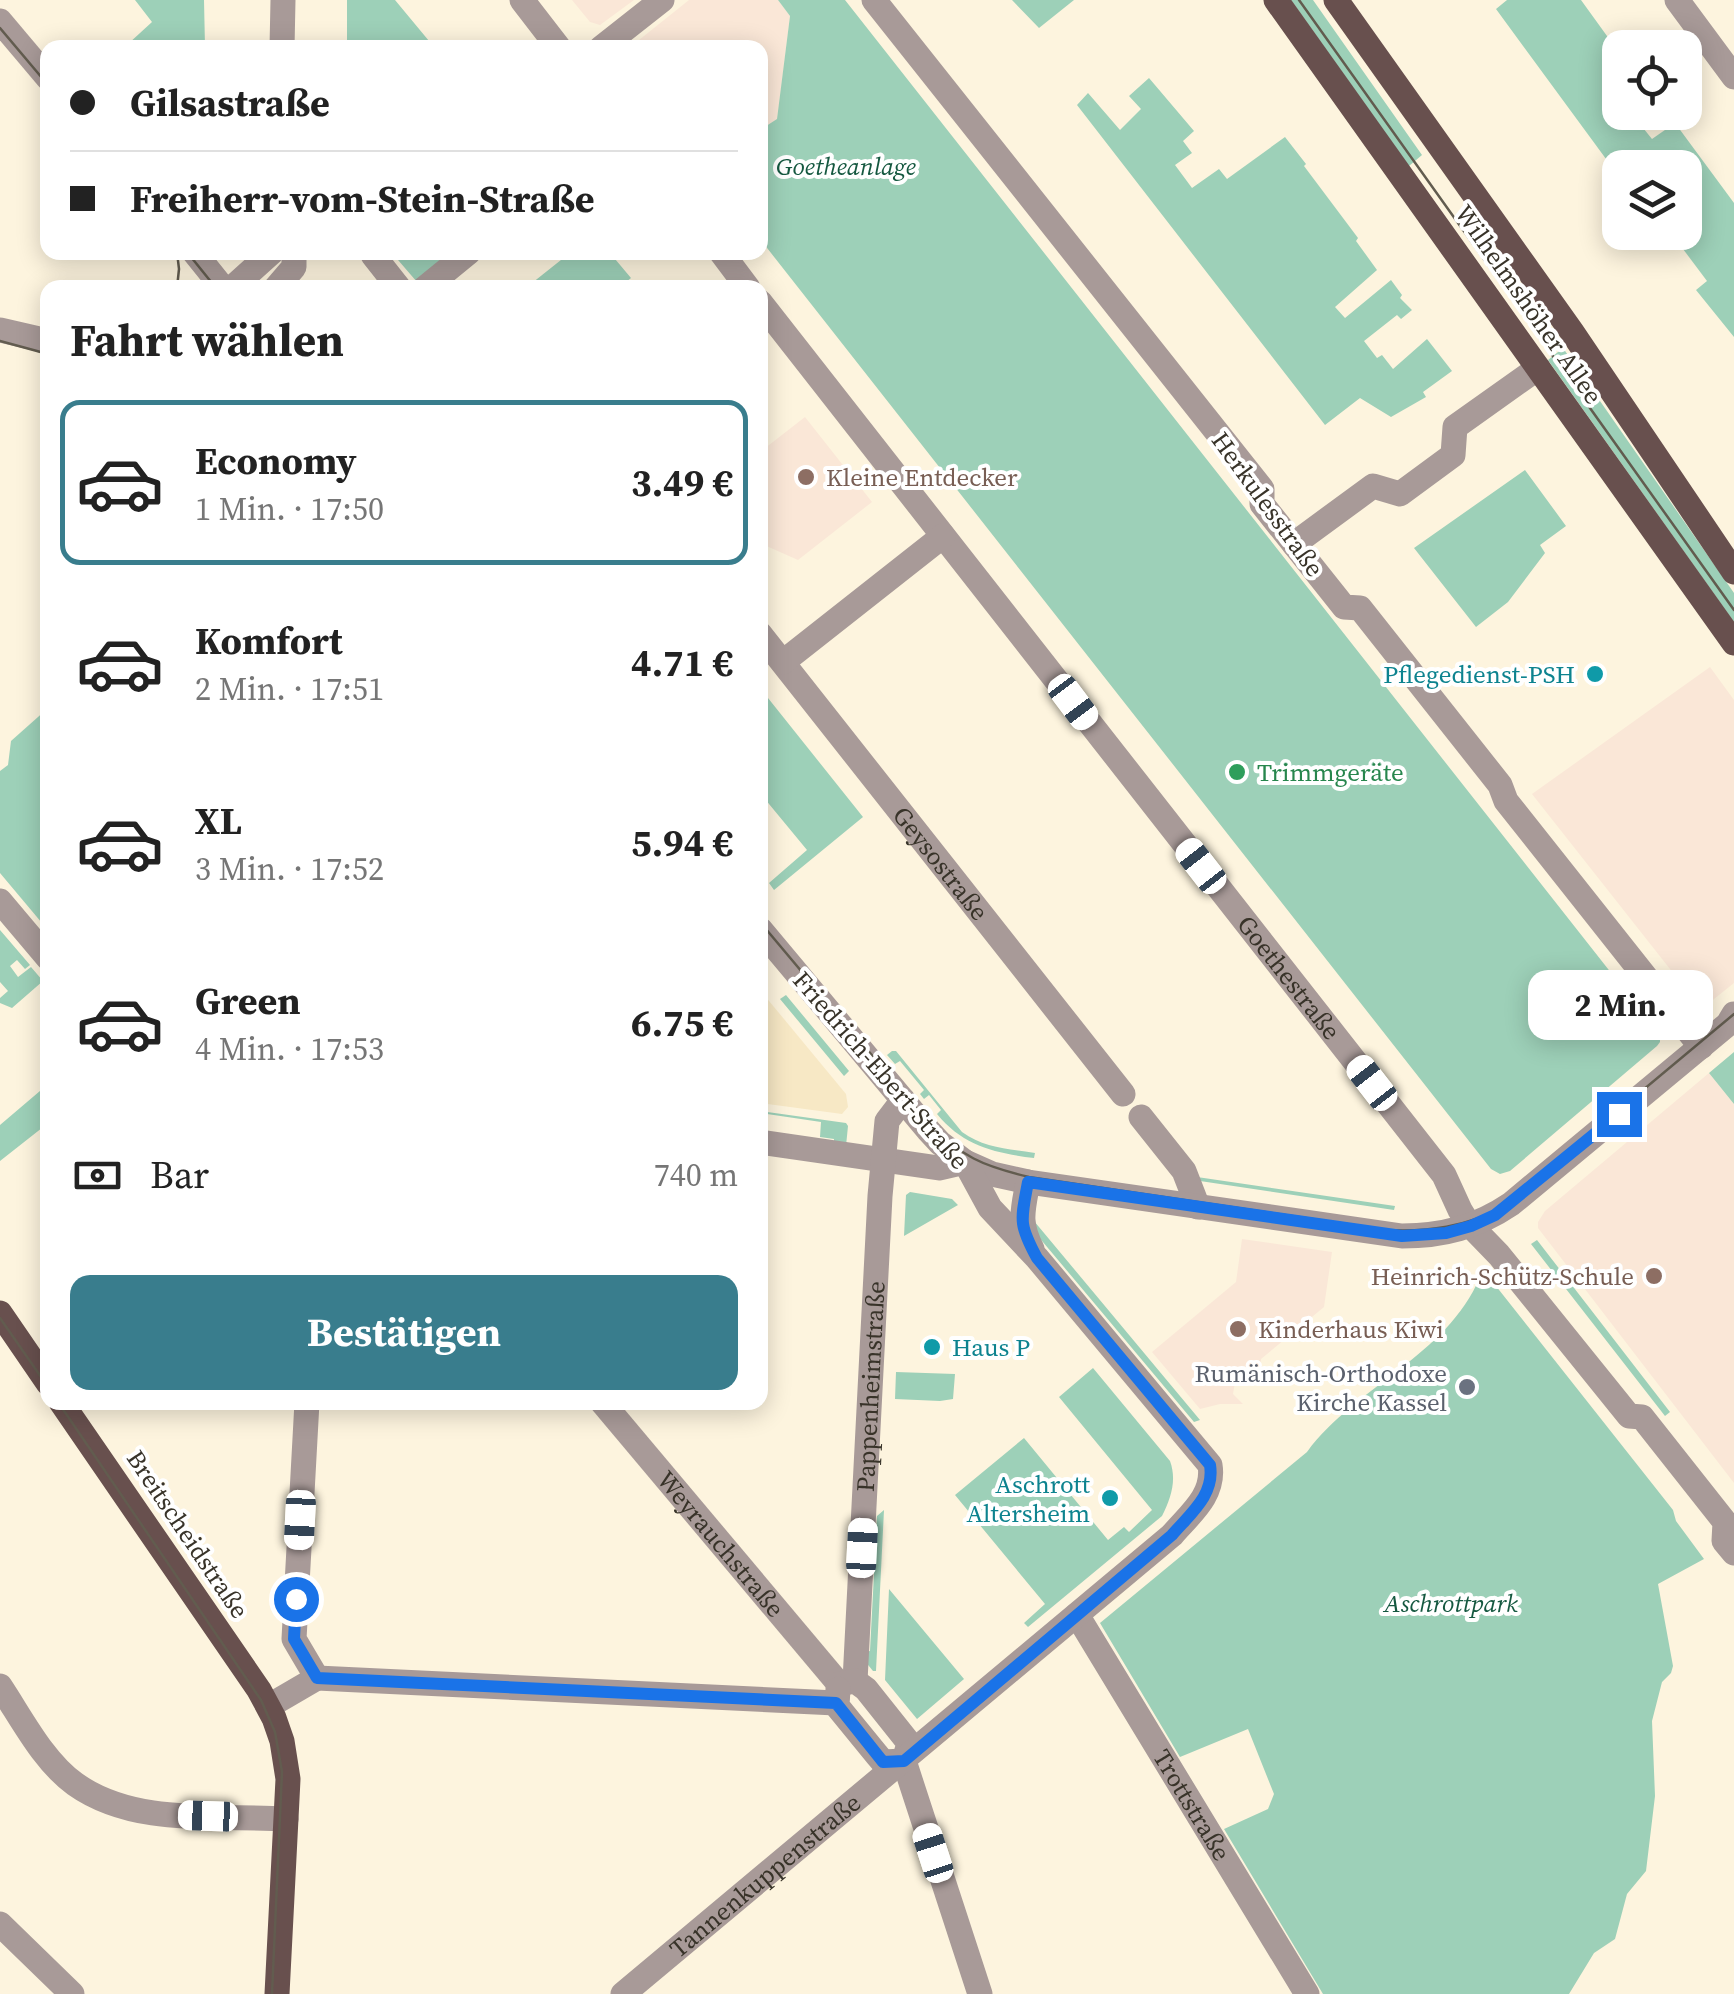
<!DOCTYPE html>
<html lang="de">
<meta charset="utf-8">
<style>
body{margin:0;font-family:"Source Serif 4",serif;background:#f2f2f2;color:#222;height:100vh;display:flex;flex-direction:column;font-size:38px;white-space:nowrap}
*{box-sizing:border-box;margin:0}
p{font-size:32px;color:#767676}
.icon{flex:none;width:55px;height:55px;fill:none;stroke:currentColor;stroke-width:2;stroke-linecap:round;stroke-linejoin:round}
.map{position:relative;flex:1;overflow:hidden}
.sheet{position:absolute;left:40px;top:280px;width:728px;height:1130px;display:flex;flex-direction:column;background:#fff;border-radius:20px;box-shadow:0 5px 25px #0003}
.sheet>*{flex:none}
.banner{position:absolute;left:40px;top:40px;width:728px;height:220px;border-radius:20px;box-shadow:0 5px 25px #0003;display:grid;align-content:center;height:220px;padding:0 30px;background:#fff}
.tools{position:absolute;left:1602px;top:30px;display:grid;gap:20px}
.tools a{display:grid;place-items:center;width:100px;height:100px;border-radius:20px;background:#fff;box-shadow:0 5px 25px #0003;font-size:50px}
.end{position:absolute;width:45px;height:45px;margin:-22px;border:12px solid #1a73e8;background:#fff;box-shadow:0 0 0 5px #fff}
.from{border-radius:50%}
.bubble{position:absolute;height:70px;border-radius:20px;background:#fff;box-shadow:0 5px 25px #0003;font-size:32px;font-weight:700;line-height:70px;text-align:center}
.car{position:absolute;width:30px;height:60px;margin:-30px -15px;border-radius:12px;box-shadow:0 0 8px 2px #0007;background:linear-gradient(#fff 24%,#345 0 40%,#fff 0 76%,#345 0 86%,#fff 0)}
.banner b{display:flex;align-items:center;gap:35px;height:95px;font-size:38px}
.banner b+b{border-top:2px solid #e0e0e0}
.banner i{width:25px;height:25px;background:#222}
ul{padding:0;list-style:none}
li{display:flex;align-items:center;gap:30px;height:165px;margin:0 20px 15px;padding:0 10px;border:5px solid transparent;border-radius:20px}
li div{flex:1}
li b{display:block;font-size:38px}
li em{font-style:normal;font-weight:700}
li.selected{border-color:#397d8d}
li>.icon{width:90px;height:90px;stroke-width:1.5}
h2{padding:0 30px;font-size:45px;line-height:120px}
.pay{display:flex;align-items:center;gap:25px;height:110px;padding:0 30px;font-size:38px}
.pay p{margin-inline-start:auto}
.action{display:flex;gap:20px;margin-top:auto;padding:20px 30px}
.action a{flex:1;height:115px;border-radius:20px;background:#397d8d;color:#fff;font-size:40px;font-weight:700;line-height:115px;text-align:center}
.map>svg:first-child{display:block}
.built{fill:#f7e8c5}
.education{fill:#fae7d7}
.green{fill:#9dd0b8}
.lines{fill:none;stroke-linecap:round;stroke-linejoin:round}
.minor{stroke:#a89a98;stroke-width:25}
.major{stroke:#68504e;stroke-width:25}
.tram{stroke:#625c4f;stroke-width:2.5}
.route{stroke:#1a73e8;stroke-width:12}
.education-dot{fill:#8d6e63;stroke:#fff;stroke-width:4}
.culture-dot{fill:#0f9aa8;stroke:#fff;stroke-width:4}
.leisure-dot{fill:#2e9e5b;stroke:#fff;stroke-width:4}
.worship-dot{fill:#6b7280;stroke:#fff;stroke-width:4}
.labels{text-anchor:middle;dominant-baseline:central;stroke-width:8;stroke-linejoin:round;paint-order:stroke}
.park-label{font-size:25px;font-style:italic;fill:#155840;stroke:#fff}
.street-label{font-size:25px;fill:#383329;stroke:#fff}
.education-label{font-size:25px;fill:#785e54;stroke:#fff;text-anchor:start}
.culture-label{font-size:25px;fill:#0d838f;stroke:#fff;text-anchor:end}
.leisure-label{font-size:25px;fill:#27864d;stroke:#fff;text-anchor:start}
.worship-label{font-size:25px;fill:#5b616d;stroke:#fff;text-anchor:end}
</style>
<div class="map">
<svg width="1734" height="1994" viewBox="0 0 1734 1994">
<rect width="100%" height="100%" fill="#fdf4de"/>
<path class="built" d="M760,990L846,1094L848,1107L842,1114L760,1103Z"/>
<path class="education" d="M572,0H634L600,25L590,22Z
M689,0H778L790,16L777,120L760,130V48H629Z
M805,417L872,502L798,560L760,543V452Z
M1710,667L1734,700V983L1709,1003L1701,1004L1696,1002L1532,794Z
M1709,1073L1734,1104V1483L1538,1228V1222L1545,1211Z
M1242,1239L1332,1252L1324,1307L1261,1359L1259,1380L1247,1379L1237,1371L1233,1394L1243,1404H1220L1200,1409L1152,1352L1236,1282Z"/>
<path class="green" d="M135,0H204L205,47H131L128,44L152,22Z
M347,0H395L434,47H347Z
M778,0H845L1660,1035V1042L1657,1046L1510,1171L1500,1174L1491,1169L760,239V130L777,119L790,16Z
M1012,0H1074L1039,28Z
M1291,0H1313L1422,155L1409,166Z
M1507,0H1581L1620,54V90L1617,93L1620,98V112L1631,113L1652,139L1675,123L1734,203V337L1696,290L1707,281L1671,233L1685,232V168H1620V178L1496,9Z
M1149,78L1194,131L1183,141L1192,153L1175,165L1192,188L1219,169L1227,179L1285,137L1306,164L1304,166L1358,238L1356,241L1377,270L1335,307L1345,318L1391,280L1402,295L1400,298L1412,310L1401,319L1397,315L1364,341L1377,358L1382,355L1393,369L1427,339L1452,371L1423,392L1426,397L1391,417L1360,398L1325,425L1077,105L1088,93L1120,130L1141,109L1129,96Z
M571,252L610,253L631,278L620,287H527Z
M392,253H459L417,282Z
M1563,348L1734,593V622L1548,360Z
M1525,470L1566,526L1540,545L1545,553L1508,602L1476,627L1414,548Z
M760,688L863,817L774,890L769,883L807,850L760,793Z
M47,709V929L0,873V771L8,765L11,741Z
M0,930L30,965L25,969L17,960L10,966L18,977L31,967L43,981L12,1008L0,1003V998L8,991L0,982Z
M786,995L849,1071L844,1076L780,999Z
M892,1051H896L962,1132C984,1148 1009,1149 1035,1153L1034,1158C995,1153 963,1146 937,1114L941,1110L929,1095L924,1099L920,1094L924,1090L900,1061L895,1064L887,1055Z
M1734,1052V1104L1709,1073Z
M47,1085V1124L0,1161V1125Z
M760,1111L846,1123L848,1126L846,1146L834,1145V1139L820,1137L821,1122L760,1113Z
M1197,1177L1395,1206L1394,1210L1200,1181Z
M910,1192L952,1199L958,1205L904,1236L906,1195Z
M1029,1215L1200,1420L1194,1422L1032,1229Z
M1537,1240L1670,1412L1665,1416L1531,1244Z
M1480,1277H1487L1492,1281L1673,1510L1676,1521L1704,1559L1658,1584L1673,1666L1671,1673L1662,1682L1652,1721L1655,1796L1646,1871L1627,1894L1615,1939L1594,1953L1569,1994H1323L1224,1829L1268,1809L1274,1794L1248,1729L1180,1757L1100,1623L1307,1452C1357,1385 1446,1357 1480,1277Z
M1093,1368L1170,1461C1177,1480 1171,1498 1162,1516L1028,1627L1024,1623L1045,1604L955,1495L1024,1438L1108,1540L1124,1527L1129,1532L1152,1510L1059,1397Z
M896,1372L955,1374L953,1399L940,1401L895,1399Z
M884,1510L876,1671H873L864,1660V1652L870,1651L877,1516Z
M889,1589L964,1679L917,1719L885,1680Z"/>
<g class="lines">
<g class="minor">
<path d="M522,0L559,48"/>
<path d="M874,0L1262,489V504L1344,607L1360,608L1500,785L1506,801L1701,1047"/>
<path d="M1677,0L1734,77"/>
<path d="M0,21L48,78"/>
<path d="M282,48L283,0"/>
<path d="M601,48L662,0"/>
<path d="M194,252L223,288"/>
<path d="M377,252L373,255L399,288"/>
<path d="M721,252L748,288"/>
<path d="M232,288L272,252"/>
<path d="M276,288L294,267V252"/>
<path d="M425,288L469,252"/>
<path id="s1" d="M760,302L1444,1175L1460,1210L1468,1223L1499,1255L1629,1416L1642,1417L1725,1522L1724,1541L1734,1553"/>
<path d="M0,330L39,339L48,343"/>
<path d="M1294,544L1373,486L1400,494L1453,455L1455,427L1538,368"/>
<path id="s2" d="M760,634L1123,1094"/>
<path d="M783,662L943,536"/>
<path d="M0,901L48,958"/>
<path d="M1141,1117L1184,1171L1198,1207"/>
<path d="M760,1142L939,1168L965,1162L992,1174L1028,1182L1402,1236C1443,1236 1477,1227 1511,1204L1728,1024L1734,1014"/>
<path d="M1028,1182C1023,1210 1018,1222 1032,1249"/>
<path id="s3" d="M602,1402L839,1684"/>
<path id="s4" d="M1077,1615L1307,1994"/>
<path d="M317,1678L836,1703"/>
<path id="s5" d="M855,1681L880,1196L887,1121L903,1100"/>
<path d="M839,1684L855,1681L866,1689L909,1743L904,1761"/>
<path d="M0,1686C22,1719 43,1761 75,1784C134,1826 217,1815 286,1819"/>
<path d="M838,1689L837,1706L877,1755L883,1762L904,1761"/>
<path d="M269,1706L317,1678L294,1639L307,1402"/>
<path d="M904,1761L980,1994"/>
<path d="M0,1924L72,1994"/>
<path id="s6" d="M623,1994L1172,1535C1190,1514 1215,1495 1210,1465L1037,1258L990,1208L965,1162L940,1143L928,1130L760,929"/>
</g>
<path class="major" d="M1276,0L1734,643
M1336,0L1572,332L1734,572
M0,1313L48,1383
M61,1402L259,1690L274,1718L282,1741L288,1779L277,1994"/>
<path class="tram" d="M1299,0L1734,610
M0,28L48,85
M177,252L179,269L177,288
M187,252L216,288
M0,341L48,354
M760,922L928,1122C961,1157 983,1166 1029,1177L1387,1230C1429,1232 1465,1227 1503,1207L1734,1014
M0,1318L48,1387
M58,1402L261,1700L275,1732L282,1772L272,1994"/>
</g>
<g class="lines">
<path class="route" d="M296,1599L294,1639L317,1678L836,1703L883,1762L904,1761L1172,1535C1190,1514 1215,1495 1210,1465L1037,1258C1018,1223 1021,1220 1028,1182L1402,1236L1446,1233L1471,1226L1495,1215L1619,1114"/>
</g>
<g class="education-dot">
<circle cx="806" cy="477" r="10"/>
<circle cx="1654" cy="1276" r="10"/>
<circle cx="1238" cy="1329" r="10"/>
</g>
<g class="culture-dot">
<circle cx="1595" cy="674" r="10"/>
<circle cx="932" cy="1347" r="10"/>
<circle cx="1110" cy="1498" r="10"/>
</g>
<circle class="leisure-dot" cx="1237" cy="772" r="10"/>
<circle class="worship-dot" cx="1467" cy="1387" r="10"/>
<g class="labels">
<g class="park-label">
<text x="846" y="166">Goetheanlage</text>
<text x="1451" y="1603">Aschrottpark</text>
</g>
<g class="street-label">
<text transform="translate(1529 304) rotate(55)">Wilhelmshöher Allee</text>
<text transform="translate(1268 504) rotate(54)">Herkulesstraße</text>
<text stroke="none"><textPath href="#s2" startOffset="292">Geysostraße</textPath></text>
<text stroke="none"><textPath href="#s1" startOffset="858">Goethestraße</textPath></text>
<text transform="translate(881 1070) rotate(49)">Friedrich-Ebert-Straße</text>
<text stroke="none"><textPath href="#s5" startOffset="295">Pappenheimstraße</textPath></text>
<text transform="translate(188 1534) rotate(56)">Breitscheidstraße</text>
<text stroke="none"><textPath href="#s3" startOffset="185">Weyrauchstraße</textPath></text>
<text stroke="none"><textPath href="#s4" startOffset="222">Trottstraße</textPath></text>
<text stroke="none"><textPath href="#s6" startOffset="185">Tannenkuppenstraße</textPath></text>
</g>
<g class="education-label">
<text x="826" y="477">Kleine Entdecker</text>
<text x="1634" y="1276" text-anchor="end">Heinrich-Schütz-Schule</text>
<text x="1258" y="1329">Kinderhaus Kiwi</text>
</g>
<g class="culture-label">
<text x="1575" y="674">Pflegedienst-PSH</text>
<text x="952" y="1347" text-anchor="start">Haus P</text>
<text x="1090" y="1484">Aschrott<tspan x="1090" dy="29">Altersheim</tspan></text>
</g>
<g class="leisure-label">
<text x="1257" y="772">Trimmgeräte</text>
</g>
<g class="worship-label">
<text x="1447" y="1373">Rumänisch-Orthodoxe<tspan x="1447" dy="29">Kirche Kassel</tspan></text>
</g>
</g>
</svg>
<div class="tools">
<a><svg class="icon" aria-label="locate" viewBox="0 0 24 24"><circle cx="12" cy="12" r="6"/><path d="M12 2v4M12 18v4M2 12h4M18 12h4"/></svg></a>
<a><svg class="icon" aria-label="layers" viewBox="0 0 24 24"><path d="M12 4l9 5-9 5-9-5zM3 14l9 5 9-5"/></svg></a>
</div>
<i class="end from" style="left:296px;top:1599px"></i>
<i class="end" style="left:1619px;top:1114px"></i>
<div class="bubble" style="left:1528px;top:970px;width:185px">2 Min.</div>
<i class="car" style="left:1073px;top:702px;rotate:143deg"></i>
<i class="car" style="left:1201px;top:866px;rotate:322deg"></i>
<i class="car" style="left:1372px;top:1083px;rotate:322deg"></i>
<i class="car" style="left:300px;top:1520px;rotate:183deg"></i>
<i class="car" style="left:862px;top:1548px;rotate:3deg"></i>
<i class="car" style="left:208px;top:1816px;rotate:272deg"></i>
<i class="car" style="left:933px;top:1853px;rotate:342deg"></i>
<div class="banner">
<b><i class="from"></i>Gilsastraße</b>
<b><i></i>Freiherr-vom-Stein-Straße</b>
</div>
<section class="sheet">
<h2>Fahrt wählen</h2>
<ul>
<li class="selected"><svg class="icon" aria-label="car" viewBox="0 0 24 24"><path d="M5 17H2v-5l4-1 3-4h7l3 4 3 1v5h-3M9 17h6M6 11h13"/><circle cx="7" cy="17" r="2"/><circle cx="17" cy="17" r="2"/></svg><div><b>Economy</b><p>1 Min. · 17:50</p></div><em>3.49 €</em></li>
<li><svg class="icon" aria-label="car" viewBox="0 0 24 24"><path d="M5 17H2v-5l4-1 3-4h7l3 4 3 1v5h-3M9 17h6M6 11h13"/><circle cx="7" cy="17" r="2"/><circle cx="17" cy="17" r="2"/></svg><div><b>Komfort</b><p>2 Min. · 17:51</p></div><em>4.71 €</em></li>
<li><svg class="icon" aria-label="car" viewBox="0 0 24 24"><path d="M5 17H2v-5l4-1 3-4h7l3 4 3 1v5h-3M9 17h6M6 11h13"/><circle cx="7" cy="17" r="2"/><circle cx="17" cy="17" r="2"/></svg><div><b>XL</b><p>3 Min. · 17:52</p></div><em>5.94 €</em></li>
<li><svg class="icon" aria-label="car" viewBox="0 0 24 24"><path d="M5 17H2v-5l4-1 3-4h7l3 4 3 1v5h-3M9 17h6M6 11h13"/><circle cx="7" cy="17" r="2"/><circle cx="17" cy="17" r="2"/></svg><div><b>Green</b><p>4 Min. · 17:53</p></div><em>6.75 €</em></li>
</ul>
<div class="pay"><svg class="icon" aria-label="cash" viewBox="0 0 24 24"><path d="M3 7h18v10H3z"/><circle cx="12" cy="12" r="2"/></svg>Bar<p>740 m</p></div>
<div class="action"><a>Bestätigen</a></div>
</section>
</div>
